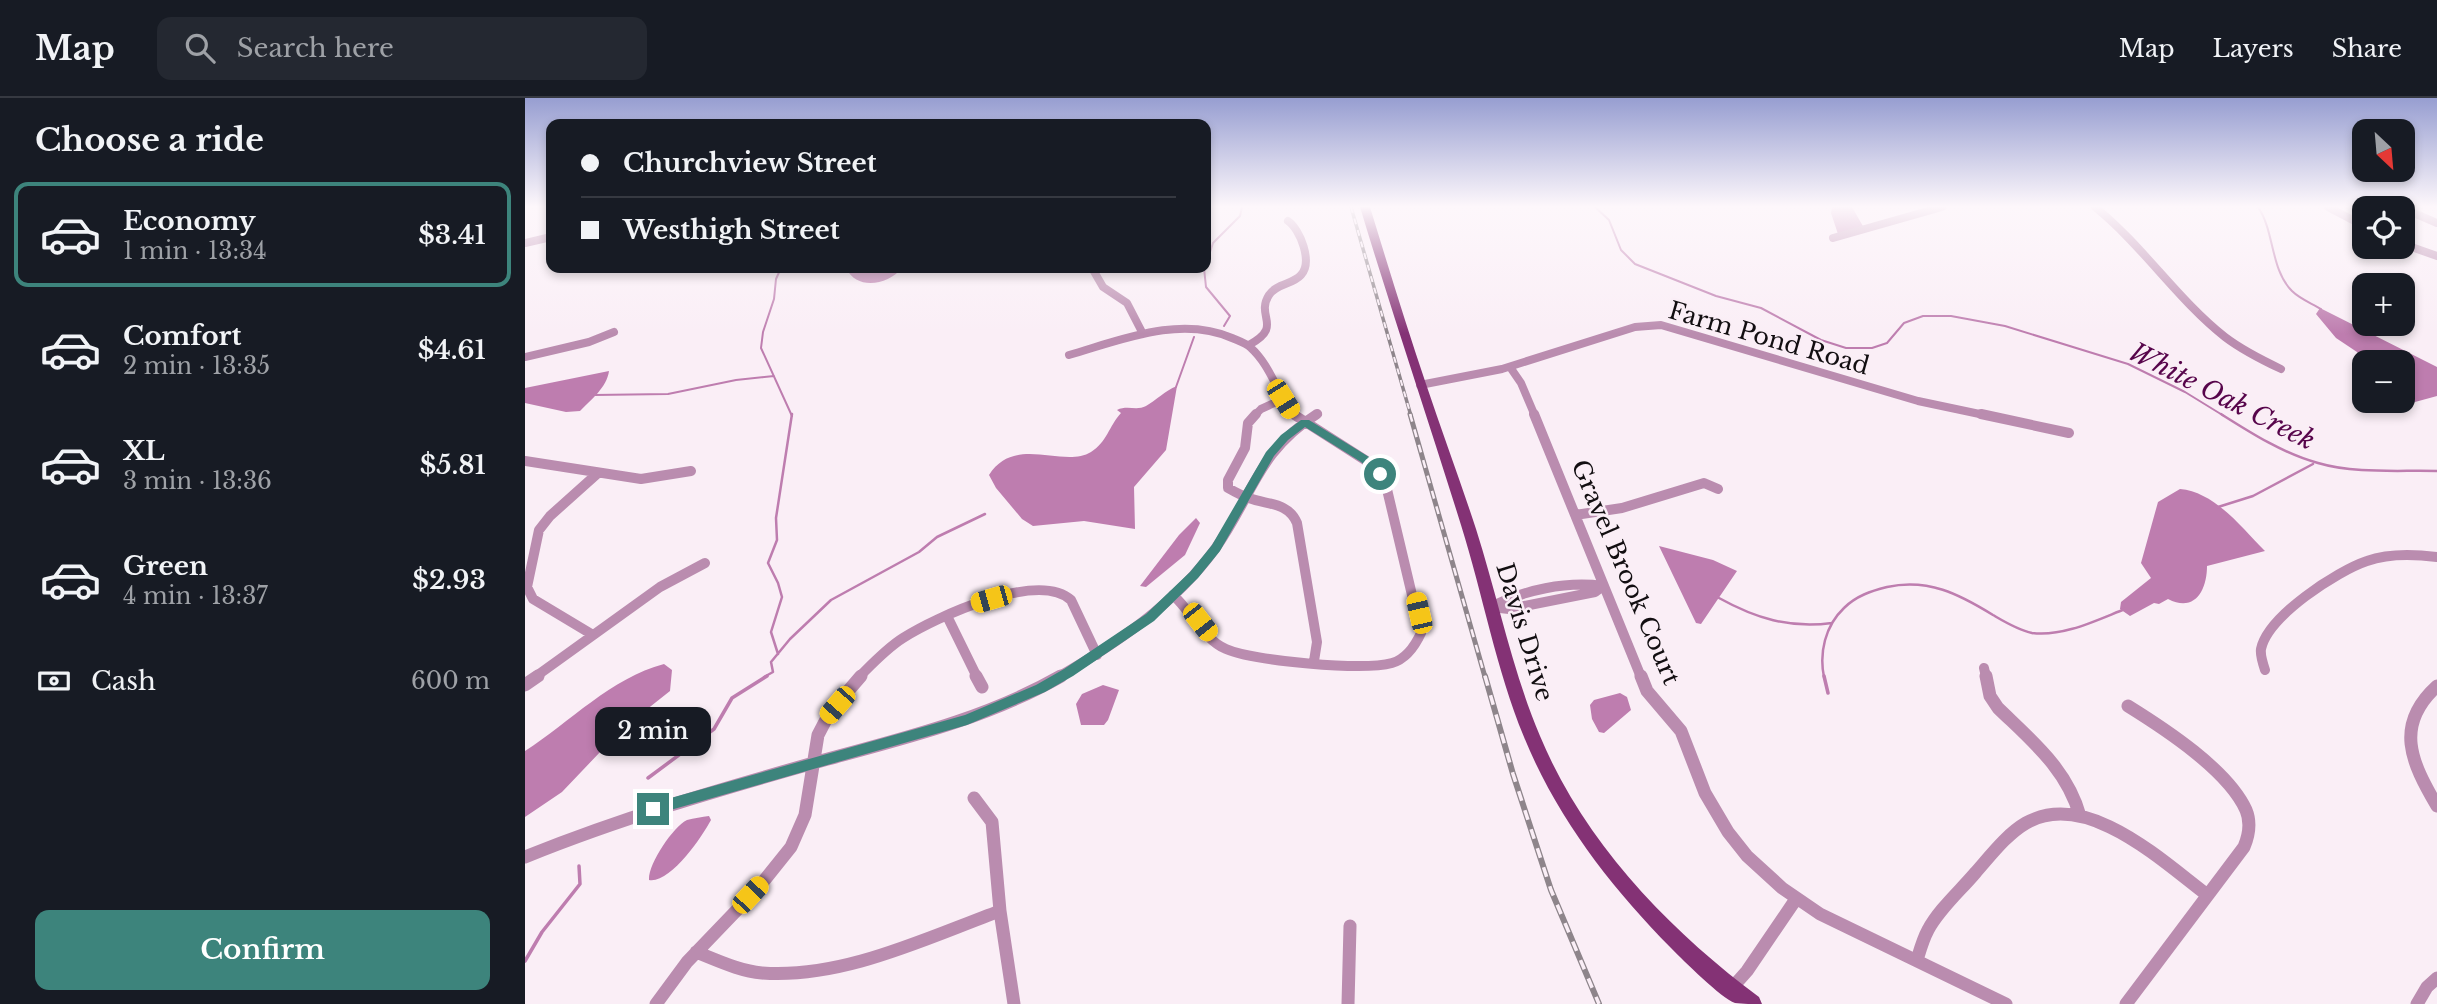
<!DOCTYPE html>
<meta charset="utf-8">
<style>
body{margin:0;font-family:"Libre Baskerville",serif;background:#242831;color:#f1f3f6;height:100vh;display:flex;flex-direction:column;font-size:26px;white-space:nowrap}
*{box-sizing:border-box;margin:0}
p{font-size:23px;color:#9ea1a6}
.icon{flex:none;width:38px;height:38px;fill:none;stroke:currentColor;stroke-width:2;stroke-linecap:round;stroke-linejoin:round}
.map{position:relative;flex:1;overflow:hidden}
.sheet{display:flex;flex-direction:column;background:#171b24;width:525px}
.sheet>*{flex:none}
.top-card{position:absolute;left:21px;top:21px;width:665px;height:154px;border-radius:14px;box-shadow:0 4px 10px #0003;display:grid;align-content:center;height:154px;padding:0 35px;background:#171b24}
.needle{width:46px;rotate:154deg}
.tools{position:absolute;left:1827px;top:21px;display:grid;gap:14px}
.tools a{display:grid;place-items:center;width:63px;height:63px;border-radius:14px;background:#171b24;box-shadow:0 4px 10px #0003;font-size:35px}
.end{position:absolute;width:32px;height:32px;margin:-16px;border:9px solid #3d847c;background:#fff;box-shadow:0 0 0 4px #fff}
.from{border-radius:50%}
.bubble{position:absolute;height:49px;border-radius:14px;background:#171b24;box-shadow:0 4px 10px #0003;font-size:23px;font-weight:600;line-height:49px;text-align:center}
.car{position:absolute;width:21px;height:42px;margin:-21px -10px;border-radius:9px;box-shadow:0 0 5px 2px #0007;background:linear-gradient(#f5c518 24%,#345 0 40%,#f5c518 0 76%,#345 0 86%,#f5c518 0)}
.top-card b{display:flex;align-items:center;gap:24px;height:66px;font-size:26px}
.top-card b+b{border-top:2px solid #363941}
.top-card i{width:18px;height:18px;background:#f1f3f6}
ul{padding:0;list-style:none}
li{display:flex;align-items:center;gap:21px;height:105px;margin:0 14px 10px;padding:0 21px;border:4px solid transparent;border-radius:14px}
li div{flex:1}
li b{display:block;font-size:26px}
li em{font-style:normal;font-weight:600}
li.active{border-color:#3d847c}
li>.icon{width:63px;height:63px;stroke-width:1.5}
h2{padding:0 35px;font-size:32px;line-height:84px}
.pay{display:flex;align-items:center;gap:18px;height:77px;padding:0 35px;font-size:26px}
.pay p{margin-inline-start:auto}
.button{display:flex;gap:14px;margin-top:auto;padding:14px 35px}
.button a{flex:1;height:80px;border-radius:14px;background:#3d847c;color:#fff;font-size:28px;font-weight:600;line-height:80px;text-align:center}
header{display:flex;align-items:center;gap:42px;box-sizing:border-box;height:98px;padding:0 35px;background:#171b24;border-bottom:2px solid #363941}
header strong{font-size:33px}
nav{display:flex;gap:38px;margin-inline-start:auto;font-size:24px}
.search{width:490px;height:63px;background:#242831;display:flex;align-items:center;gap:18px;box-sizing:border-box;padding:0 24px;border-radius:14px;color:#9ea1a6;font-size:26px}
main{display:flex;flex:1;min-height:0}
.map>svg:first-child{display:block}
.water{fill:#be7daf}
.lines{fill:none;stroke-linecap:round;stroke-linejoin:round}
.stream-far2{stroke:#be7daf;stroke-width:2}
.stream-far1{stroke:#be7daf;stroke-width:2.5}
.stream{stroke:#be7daf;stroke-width:3.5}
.minor-far2{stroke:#ba8caf;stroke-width:8}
.minor-far1{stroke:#ba8caf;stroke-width:10}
.minor{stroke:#ba8caf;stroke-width:13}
.major{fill:#843275;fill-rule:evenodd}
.rail-far2-casing{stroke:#8e858b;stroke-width:3.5}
.rail-far1-casing{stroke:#8e858b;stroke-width:5}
.rail-casing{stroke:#8e858b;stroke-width:6}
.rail-far2{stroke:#faeef6;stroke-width:2;stroke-dasharray:6;stroke-linecap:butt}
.rail-far1{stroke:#faeef6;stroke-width:2.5;stroke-dasharray:8;stroke-linecap:butt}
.rail{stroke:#faeef6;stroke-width:3.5;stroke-dasharray:10;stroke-linecap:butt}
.route{fill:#3d847c}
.labels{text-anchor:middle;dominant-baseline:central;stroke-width:5;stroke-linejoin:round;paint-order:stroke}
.street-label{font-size:24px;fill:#120e11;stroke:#faeef6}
.water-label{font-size:26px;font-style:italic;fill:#57054b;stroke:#faeef6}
</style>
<header>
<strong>Map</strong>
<div class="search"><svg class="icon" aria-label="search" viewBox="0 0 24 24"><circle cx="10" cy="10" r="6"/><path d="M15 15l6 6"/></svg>Search here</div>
<nav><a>Map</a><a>Layers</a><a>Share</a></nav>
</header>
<main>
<section class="sheet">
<h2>Choose a ride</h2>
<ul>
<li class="active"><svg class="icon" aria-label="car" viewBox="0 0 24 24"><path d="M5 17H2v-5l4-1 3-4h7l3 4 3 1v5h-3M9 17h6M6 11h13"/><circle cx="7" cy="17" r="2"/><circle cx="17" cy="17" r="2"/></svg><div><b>Economy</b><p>1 min · 13:34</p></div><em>$3.41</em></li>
<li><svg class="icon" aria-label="car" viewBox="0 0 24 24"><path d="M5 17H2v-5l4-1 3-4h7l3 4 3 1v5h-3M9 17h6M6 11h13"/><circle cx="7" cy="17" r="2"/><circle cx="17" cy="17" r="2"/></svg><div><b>Comfort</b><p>2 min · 13:35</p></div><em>$4.61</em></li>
<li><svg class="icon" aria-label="car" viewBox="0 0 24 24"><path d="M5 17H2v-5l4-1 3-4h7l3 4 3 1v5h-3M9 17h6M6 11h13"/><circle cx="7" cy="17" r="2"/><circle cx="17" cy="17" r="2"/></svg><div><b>XL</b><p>3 min · 13:36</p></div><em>$5.81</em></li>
<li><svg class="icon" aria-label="car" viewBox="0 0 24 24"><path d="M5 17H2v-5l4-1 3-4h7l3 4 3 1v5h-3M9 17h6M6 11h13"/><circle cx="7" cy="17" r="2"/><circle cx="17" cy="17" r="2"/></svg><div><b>Green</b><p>4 min · 13:37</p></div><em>$2.93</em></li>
</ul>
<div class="pay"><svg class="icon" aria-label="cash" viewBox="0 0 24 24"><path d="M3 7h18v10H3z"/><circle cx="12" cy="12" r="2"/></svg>Cash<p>600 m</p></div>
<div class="button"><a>Confirm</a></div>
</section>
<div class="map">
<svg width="1912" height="906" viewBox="0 0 1912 906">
<rect width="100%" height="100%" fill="#faeef6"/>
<path class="water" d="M1307,109H1327L1339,130L1313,136L1306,115Z
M321,170H377C363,187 332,193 321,170Z
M1795,210L1912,269V298L1890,304L1879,299L1878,264H1847L1811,240L1791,216Z
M84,273C82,289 66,302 55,313L41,314L0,305V290Z
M652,288L641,352L609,389L610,431L559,423L508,428L497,421L471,390L464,377C490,336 538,371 566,354C582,344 584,328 596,315L592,312C602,307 612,313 621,308C632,302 639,293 652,288Z
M1655,391C1690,394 1717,430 1740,453L1682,468C1682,492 1670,515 1643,501L1634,506L1629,505L1605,518L1595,511L1596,504L1626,480L1616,465L1633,404Z
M671,420L675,425L660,457L621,489L615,488L654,437Z
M1134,448L1188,462L1212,473L1176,526L1171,525Z
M139,566L147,572L145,593L97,631L37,694L0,719V653C45,624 86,580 139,566Z
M578,587L594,592L583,622L579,627H556L551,606L557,596Z
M1095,595L1102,599L1106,612L1079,635L1074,634L1067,621L1065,607L1069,602Z
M184,718L186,722C177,739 145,786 124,782C123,766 148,729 162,722C169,720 177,719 184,718Z"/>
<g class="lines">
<path class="stream-far2" d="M1070,109L1084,122L1096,152L1110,166L1191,198L1236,210L1296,242L1321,250H1347L1362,245L1379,225L1398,218H1426L1480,228L1603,266L1660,294L1699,318
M1733,109C1750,134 1745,171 1767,193C1775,201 1786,205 1796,211
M681,166L688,145L715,118L717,109
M256,170L251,181L249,201L238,234L236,250L267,318
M679,170L681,189L705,218L699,228
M651,289L669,239
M69,297L143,296L211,282L249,278"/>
<path class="stream-far1" d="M1696,316C1726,335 1759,356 1793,365C1830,376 1873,372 1912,373
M1693,409L1728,398L1788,366
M1194,500C1230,520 1265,531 1307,525
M253,556L246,534L257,499L253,485L243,465L252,442L251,420L267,316
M239,579L248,574L246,564L265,541L306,502L394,454L412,439L460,416
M1299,579C1294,555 1300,528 1319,510C1331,498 1346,493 1362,489C1403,480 1434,496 1468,517C1480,524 1493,532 1507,535C1538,539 1572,522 1600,511"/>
<path class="stream" d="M1299,578L1303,595
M123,680L189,631L207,600L242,578
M0,863L17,834L55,786L54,768"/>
<path class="minor-far2" d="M1570,109C1618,148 1652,201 1700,239C1717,252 1737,262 1756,271
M1803,109L1839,128
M1875,109L1912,125
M1308,140L1417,109
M0,145L26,139
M1878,146L1912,158
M567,170L578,189L602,205L618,236
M724,247C759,228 730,219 744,197C752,185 767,187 776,177C788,164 775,131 763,123
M544,257C596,242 655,217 707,240C714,243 721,245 726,250C746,268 753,298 770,318
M0,259L64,244L89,234
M985,269L996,285L1010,318
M895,287L977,271L1110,229L1136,227L1393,303L1464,318
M729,318L736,311L758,301
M790,318L793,316"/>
<path class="minor-far1" d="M731,316L723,325L720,350L703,382V390C710,394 717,398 724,400C743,407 763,404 772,425L792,544L789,563
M1009,316L1116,579
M1456,316L1544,335
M0,363L116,381L166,373
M1050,417L1097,410L1179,385L1193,391
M648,497C666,513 678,541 701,551C728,563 838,573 867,565C881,561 890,548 896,535L860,383L840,362L768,316
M966,509C999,492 1041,483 1078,488
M966,509L984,511L1070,494L1078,488
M422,518L452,579
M68,537L8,501L2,489L14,432L25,418L73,375
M1459,570L1461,579
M1740,572C1738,566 1735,557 1736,551C1743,518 1812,473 1842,463C1864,455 1889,456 1912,459
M10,579L135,489L180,465
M334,579C348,565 362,550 378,540C411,519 513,472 546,502L572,557
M533,579C591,546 650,506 690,451C728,398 732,354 792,316"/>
<path class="minor" d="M451,578L457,589
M1116,578L1122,593L1156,633L1180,695L1203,734L1222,758L1257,790L1295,816L1481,906
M1461,578L1465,598L1473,610C1507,643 1542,671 1555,718
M0,587L13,578
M1912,588C1869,627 1886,664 1912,708
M449,700L467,724L475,813L489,906
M0,759C96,720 193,692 292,664C376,641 461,621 536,578
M171,854C192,862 214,873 237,875C318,881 401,840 475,813
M1392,862C1395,852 1398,841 1403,832C1414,811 1436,792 1451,774C1466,757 1482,736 1501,725C1561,691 1636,762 1681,796
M1206,891L1222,873L1271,801
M131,906L162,864L234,789L266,749L280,717L293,637L305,614L336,578
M823,906L825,828
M1601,906L1719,749C1724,737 1726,724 1721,712C1703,672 1640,631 1603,608
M1892,906L1902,889L1912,880"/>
<path class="major" d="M835,109H845C863,168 881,227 901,286C917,334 935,382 951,431C973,500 987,572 1015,638C1059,744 1144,832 1234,899L1237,906C1229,906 1217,906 1210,905C1196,900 1159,863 1146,850C1086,789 1032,720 999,639C971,571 958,497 936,427C903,321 867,215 835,109Z"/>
<g class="rail-far2-casing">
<path id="rail-far2" d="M826,109L886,318"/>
</g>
<g class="rail-far1-casing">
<path id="rail-far1" d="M885,316L960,579"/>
</g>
<g class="rail-casing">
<path id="rail" d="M960,578L988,676L1026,792L1074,906"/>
</g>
<use href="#rail-far2" class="rail-far2"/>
<use href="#rail-far1" class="rail-far1"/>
<use href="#rail" class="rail"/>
</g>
<linearGradient id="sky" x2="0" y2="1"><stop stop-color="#979ed1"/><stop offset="0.46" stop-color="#fdf7fb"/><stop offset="1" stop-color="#fdf7fb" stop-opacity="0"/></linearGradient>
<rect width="1912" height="236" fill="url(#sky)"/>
<path class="route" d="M776,322H784L844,359L859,373V378H851L836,364L780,329L763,342L749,358L695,453L673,480L629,523L548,578L520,594L442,627L128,717L123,715L121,711L128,705L440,617L511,587L539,571L621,516L665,474L687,447L741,354L756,337Z"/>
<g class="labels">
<g class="street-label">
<text transform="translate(1244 240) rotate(16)">Farm Pond Road</text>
<text transform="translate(1101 474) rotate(67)">Gravel Brook Court</text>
<text transform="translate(1000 534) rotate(73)">Davis Drive</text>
</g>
<g class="water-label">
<text transform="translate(1697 298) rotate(27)">White Oak Creek</text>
</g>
</g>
</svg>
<div class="tools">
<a><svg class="needle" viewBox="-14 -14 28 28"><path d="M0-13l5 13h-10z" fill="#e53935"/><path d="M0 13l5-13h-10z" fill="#9ea1a6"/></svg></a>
<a><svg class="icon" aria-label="locate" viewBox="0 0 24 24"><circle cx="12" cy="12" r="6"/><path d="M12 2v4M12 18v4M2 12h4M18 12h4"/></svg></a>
<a>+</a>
<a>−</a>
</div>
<i class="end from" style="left:855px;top:376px"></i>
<i class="end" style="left:128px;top:711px"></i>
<div class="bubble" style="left:70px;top:609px;width:116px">2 min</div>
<i class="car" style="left:758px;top:301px;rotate:148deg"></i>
<i class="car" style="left:466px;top:501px;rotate:254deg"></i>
<i class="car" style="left:894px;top:515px;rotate:347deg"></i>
<i class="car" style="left:675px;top:524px;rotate:142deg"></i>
<i class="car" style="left:312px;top:607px;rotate:221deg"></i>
<i class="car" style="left:225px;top:797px;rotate:43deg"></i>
<div class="top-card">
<b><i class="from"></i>Churchview Street</b>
<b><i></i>Westhigh Street</b>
</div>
</div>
</main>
